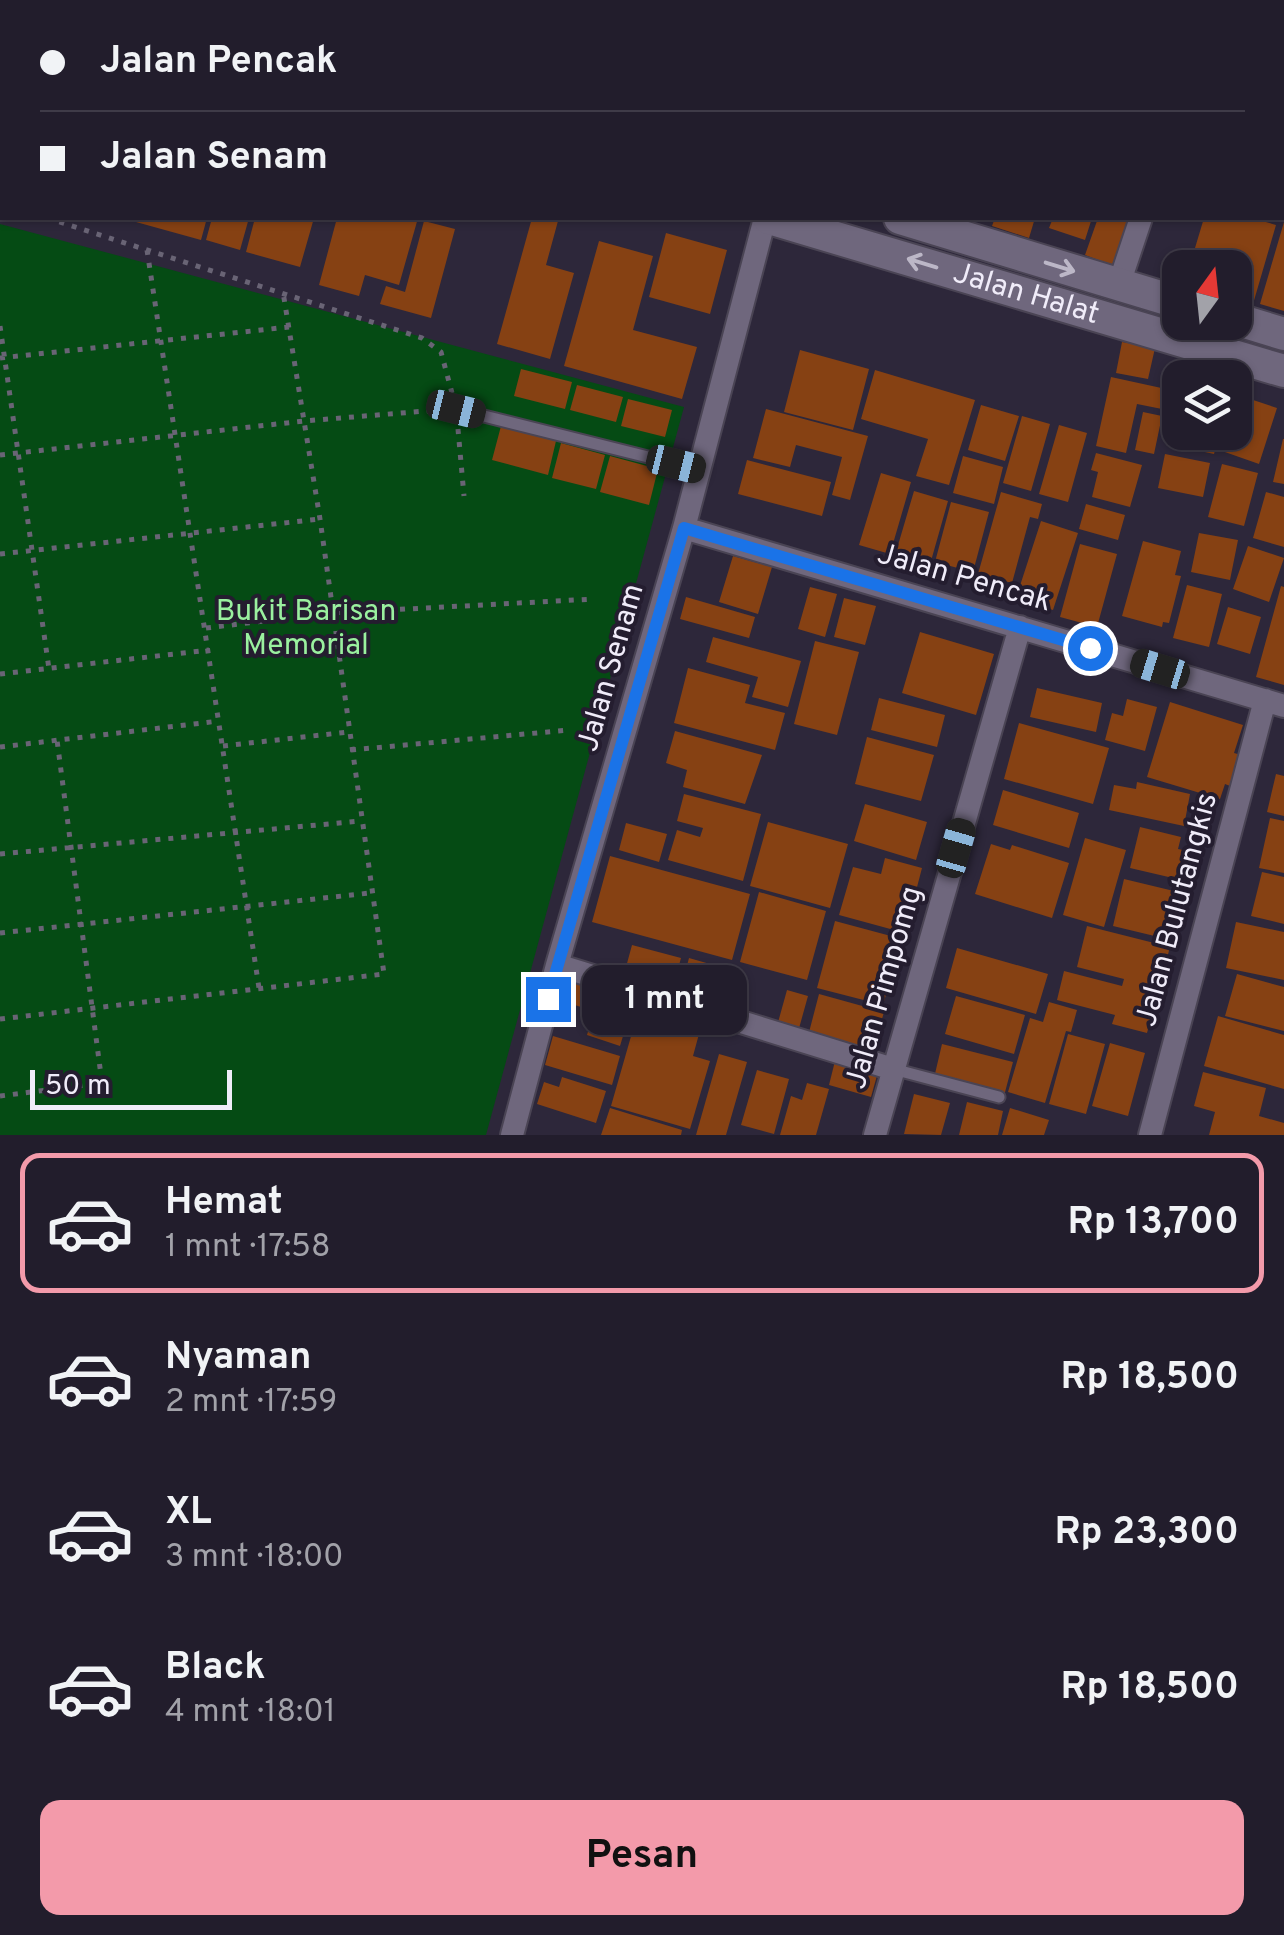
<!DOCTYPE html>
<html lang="id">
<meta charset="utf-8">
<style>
body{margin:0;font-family:Overpass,sans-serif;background:#2a2634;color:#f1f3f6;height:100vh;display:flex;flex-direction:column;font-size:38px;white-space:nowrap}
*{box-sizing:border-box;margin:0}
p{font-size:32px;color:#a2a2a9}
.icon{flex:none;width:55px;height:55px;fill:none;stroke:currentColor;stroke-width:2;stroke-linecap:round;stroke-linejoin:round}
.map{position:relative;height:1135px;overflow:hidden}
.sheet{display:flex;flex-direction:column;background:#221d2c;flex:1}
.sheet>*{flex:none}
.guide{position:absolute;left:0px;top:0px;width:1285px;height:220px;box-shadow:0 2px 8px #0004,0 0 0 2px #3f3b48;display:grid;align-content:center;height:220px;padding:0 40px;background:#221d2c}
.needle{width:65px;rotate:15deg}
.buttons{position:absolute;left:1162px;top:250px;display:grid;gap:20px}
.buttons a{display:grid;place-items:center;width:90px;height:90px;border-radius:20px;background:#221d2c;box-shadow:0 2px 8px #0004,0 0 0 2px #3f3b48;font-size:50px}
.scale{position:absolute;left:30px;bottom:25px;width:202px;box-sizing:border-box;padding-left:10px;border:5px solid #f0ecf9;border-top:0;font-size:28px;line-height:35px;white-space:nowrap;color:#f0ecf9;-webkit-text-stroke:8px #241d2f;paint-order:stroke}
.end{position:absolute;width:45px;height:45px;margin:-22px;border:12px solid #1a73e8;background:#fff;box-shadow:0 0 0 5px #fff}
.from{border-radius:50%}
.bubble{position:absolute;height:70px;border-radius:20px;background:#221d2c;box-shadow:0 2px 8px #0004,0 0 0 2px #3f3b48;font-size:32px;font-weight:700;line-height:70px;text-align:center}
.car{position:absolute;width:30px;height:60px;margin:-30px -15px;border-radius:12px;box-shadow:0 0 8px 2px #0007;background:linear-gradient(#222 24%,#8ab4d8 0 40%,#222 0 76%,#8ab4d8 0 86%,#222 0)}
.guide b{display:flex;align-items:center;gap:35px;height:95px;font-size:38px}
.guide b+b{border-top:2px solid #3f3b48}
.guide i{width:25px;height:25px;background:#f1f3f6}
ul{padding:18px 0 0;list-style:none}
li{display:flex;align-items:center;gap:30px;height:140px;margin:0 20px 15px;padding:0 20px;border:5px solid transparent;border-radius:20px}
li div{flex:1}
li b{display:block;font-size:38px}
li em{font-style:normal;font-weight:700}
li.on{border-color:#f39aaa}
li>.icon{width:90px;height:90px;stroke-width:1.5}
.button{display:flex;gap:20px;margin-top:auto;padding:20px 40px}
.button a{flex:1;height:115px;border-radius:20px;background:#f39aaa;color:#111;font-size:40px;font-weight:700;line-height:115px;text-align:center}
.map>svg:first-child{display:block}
.green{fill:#054b14}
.building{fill:#864113}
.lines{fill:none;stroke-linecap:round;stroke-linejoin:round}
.service-casing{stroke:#4a4454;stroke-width:15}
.minor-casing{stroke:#4a4454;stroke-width:26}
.secondary-casing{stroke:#4a4454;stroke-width:36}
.path{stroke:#696475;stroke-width:5;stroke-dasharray:5 8;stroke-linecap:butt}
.service{stroke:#6f677d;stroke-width:11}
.minor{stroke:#6f677d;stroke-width:22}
.secondary{stroke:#6f677d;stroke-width:32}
.oneway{stroke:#bcb7c7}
.route{stroke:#1a73e8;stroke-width:12}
.labels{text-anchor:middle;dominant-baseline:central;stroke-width:8;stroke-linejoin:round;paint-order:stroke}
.street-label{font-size:30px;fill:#f0ecf9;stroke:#241d2f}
.park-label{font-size:30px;fill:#9af19f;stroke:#241d2f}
</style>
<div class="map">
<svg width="1284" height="1135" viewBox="0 0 1284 1135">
<rect width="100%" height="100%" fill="#2d273a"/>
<path class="green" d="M0,224L684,407L486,1135H0Z"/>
<path class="building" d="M137,218H207L201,240L136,222Z
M212,218H249L240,250L206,240Z
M255,218H314L300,267L246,252Z
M337,218H418L399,285L365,275L359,296L319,285Z
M532,218L558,221L546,265L574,273L550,359L497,344Z
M995,218H1035L1029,238L992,226Z
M1053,218H1092L1085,240L1049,228Z
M1098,218H1131L1114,266L1085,255Z
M1204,218H1252L1276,225L1253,304L1235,298V268H1189Z
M424,221L455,229L431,318L380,304L386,286L405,292Z
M1284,222V311L1260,304Z
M666,233L727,250L710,314L649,297Z
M599,241L653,256L633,330L697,347L682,399L564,366Z
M1122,342L1155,348L1148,379L1116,373Z
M800,350L869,369L853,430L784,412Z
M521,369L572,382L565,409L514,396Z
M875,370L975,400L949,485L916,476L928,439L861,419Z
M1111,377L1166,389L1162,409L1137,404L1126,453L1096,446Z
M577,385L623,397L616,422L570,410Z
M1241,396L1277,408L1259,464L1222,451L1229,432H1235V413Z
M628,399L672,410L665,437L621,426Z
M1179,399L1180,432H1220L1214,454L1168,444Z
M981,405L1019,416L1005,461L968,450Z
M766,409L868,436L850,500L832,495L842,457L796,445L790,467L753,458Z
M1143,412L1162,416L1154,454L1135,450Z
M1022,416L1050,424L1031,491L1003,483Z
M1059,425L1087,433L1068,502L1039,494Z
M501,426L556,441L548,475L492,460Z
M1283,439H1284V484L1273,482Z
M561,443L605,455L596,489L552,478Z
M1096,453L1142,465L1130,507L1092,497L1098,472L1091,470Z
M1165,454L1210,463L1203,497L1158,488Z
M610,456L658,469L649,505L600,492Z
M963,456L1003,467L994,504L953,493Z
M747,460L831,482L822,516L738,494Z
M1222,464L1258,473L1244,526L1208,517Z
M881,473L911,482L890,554L859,545Z
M914,491L948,501L931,561L896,552Z
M1001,492L1042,504L1038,519L1030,517L1012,583L978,574Z
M1266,492L1284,497V547L1253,538Z
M951,502L989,512L973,572L935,562Z
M1086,504L1125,515L1118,540L1079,529Z
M1041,521L1078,533L1053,610L1016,598Z
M1199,533L1238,540L1230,580L1191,572Z
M1143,541L1181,551L1175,575L1181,576L1169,623L1163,622L1162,627L1122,616Z
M1080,544L1117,554L1097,627L1060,617Z
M1248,546L1284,558L1269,602L1233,589Z
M733,556L772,567L758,614L719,602Z
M1187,585L1222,594L1209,647L1173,638Z
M1281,586L1284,587V685L1256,677Z
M810,587L837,594L825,637L798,629Z
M686,597L755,617L749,638L680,619Z
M844,598L876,606L865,645L834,637Z
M1228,607L1261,617L1250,654L1217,644Z
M920,632L994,654L976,715L902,693Z
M713,637L801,661L788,707L752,697L758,677L706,662Z
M815,641L859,652L837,735L794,724Z
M688,668L750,685L745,703L785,713L775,750L674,723Z
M1037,688L1102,703L1096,732L1030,717Z
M879,698L945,715L937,747L871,730Z
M1127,699L1157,707L1145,751L1105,740L1112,713L1123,716Z
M1170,702L1243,725L1234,753L1245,756L1235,788L1225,784L1220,799L1147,777Z
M1019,723L1109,748L1093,804L1004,779Z
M675,731L762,755L745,804L683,787L687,770L666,763Z
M867,737L934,755L921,801L855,784Z
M1276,774L1284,776V816L1267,812Z
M1137,782L1190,794L1184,826L1109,810L1114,785L1136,789Z
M1003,790L1079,813L1069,848L993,825Z
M684,794L761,814L743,881L668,860L677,830L700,837L703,828L677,821Z
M865,804L927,822L916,860L854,841Z
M1270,818L1284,821V873L1259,868Z
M768,822L848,844L830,908L750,886Z
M626,823L667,834L659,862L619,850Z
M1140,827L1181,837L1178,849L1197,853L1190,882L1130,868Z
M1085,838L1126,850L1104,927L1063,915Z
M991,844L1010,850L1012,845L1069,863L1052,918L975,894Z
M610,856L750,894L732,960L592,922Z
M885,858L922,868L905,933L839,915L853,867L881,874Z
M1262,872L1284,877V924L1251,916Z
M1124,879L1178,892L1167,939L1113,926Z
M759,892L826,911L807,980L740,962Z
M835,921L902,939L883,1005L817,988Z
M1236,922L1284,932V980L1226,968Z
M1087,926L1170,947L1147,1033L1112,1024L1115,1015L1057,1000L1064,971L1122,986L1124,979L1077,967Z
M632,945L681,958L672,991L623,978Z
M957,948L1048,974L1036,1014L946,988Z
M689,958L710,964L701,998L680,992Z
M574,974L636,993L620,1046L587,1035L594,1011L565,1002Z
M1237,974L1284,987V1031L1225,1016Z
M787,990L808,996L798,1032L777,1026Z
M819,994L884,1012L871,1058L807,1040Z
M956,996L1025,1015L1014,1054L945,1034Z
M1049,1002L1077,1010L1071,1032L1066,1031L1045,1103L1008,1092L1030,1018L1043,1022Z
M640,1005L702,1023L693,1056L710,1061L690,1129L611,1106Z
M1218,1016L1284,1035V1089L1204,1066Z
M1068,1034L1105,1044L1086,1114L1049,1104Z
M553,1036L620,1056L612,1085L545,1065Z
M1110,1043L1145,1053L1128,1116L1092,1106Z
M942,1044L1013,1062L1004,1096L934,1078Z
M719,1054L747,1062L726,1135H696Z
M835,1061L878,1072L871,1097L829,1085Z
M757,1070L789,1079L774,1134L741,1125Z
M1203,1072L1266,1088L1259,1116L1284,1123V1135H1209L1215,1112L1194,1106Z
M562,1077L606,1091L596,1123L537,1104L544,1082L559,1087Z
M807,1083L829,1089L816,1135H780L791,1096L802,1100Z
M914,1094L950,1103L941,1135L904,1134Z
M967,1102L1003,1111L998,1135H959Z
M610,1108L682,1130L681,1135H601Z
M1010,1108L1049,1120L1044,1135H1002Z"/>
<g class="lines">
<g class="service-casing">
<path id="service" d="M456,409L700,470
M893,1069L999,1097"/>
</g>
<g class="minor-casing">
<path id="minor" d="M673,2V0
M832,2V0
M965,2L966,0
M1213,2L1214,0
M1119,284L1141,218
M684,528L1284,706
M557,965L893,1069
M512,1135L557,965L684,528L765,218
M875,1135L1020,627
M1150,1135L1265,700"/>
</g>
<g class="secondary-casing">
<g id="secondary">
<path d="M59,0L68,2"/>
<path d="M187,0L196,2"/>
<path id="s1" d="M769,218L1284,371"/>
<path d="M900,218L1180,303"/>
<path d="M1235,319L1284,334"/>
</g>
</g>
<path class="path" d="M0,202L2,203
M47,218L422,338L441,352L452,393
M147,250L259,988
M0,326L49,669
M0,358L289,327
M458,429L464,496
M0,455L304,421L438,410
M0,554L320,519
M206,628L332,613L594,599
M0,674L209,650
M223,746L348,732
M0,747L219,721
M351,750L569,730
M0,854L361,821
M0,933L370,893
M0,1019L384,974L320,519L283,292
M0,1096L102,1083L57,740"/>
<use href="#service" class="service"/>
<use href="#minor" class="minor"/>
<use href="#secondary" class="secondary"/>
</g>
<defs><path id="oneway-shaft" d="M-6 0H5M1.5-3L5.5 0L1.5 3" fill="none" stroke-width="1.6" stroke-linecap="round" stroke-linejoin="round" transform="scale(2.5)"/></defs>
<g class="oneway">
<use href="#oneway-shaft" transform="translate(922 263) rotate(-163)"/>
<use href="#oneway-shaft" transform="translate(1060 267) rotate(17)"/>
</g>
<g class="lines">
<path class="route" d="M548,999L684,528L1090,648"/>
</g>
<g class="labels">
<g class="street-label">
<text stroke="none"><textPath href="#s1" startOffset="268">Jalan Halat</textPath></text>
<text transform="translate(964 579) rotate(16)">Jalan Pencak</text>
<text transform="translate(612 668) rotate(-74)">Jalan Senam</text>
<text transform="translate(1178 910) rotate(-75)">Jalan Bulutangkis</text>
<text transform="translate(885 988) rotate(-74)">Jalan Pimpomg</text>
</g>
<g class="park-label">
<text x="306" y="612">Bukit Barisan<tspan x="306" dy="34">Memorial</tspan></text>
</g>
</g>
</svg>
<div class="buttons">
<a><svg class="needle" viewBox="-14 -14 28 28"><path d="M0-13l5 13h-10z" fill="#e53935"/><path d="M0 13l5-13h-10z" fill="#a2a2a9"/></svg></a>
<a><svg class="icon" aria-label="layers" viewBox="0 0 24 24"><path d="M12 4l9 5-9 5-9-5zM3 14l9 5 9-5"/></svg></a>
</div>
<div class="scale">50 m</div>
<i class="end from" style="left:1090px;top:648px"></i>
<i class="end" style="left:548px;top:999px"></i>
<div class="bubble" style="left:582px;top:965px;width:165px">1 mnt</div>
<i class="car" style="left:456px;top:409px;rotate:104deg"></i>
<i class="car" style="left:676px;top:464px;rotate:104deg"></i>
<i class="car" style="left:1160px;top:669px;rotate:287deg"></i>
<i class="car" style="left:956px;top:848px;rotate:16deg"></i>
<div class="guide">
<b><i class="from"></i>Jalan Pencak</b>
<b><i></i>Jalan Senam</b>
</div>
</div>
<section class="sheet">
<ul>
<li class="on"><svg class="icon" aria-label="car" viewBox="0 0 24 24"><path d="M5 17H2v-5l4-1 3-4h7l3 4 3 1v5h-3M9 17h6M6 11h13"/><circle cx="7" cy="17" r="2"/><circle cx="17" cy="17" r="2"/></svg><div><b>Hemat</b><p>1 mnt · 17:58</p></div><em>Rp 13,700</em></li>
<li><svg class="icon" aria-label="car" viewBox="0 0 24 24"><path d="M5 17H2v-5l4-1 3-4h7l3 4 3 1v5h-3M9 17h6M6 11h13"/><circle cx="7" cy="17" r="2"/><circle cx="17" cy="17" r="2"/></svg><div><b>Nyaman</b><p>2 mnt · 17:59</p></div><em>Rp 18,500</em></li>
<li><svg class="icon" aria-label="car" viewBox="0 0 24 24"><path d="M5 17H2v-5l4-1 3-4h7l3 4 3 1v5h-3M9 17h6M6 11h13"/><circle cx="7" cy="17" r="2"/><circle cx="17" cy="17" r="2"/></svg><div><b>XL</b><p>3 mnt · 18:00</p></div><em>Rp 23,300</em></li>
<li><svg class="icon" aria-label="car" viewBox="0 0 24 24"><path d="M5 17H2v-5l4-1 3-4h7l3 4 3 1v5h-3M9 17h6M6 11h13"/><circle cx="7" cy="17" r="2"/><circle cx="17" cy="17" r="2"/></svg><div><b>Black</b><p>4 mnt · 18:01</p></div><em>Rp 18,500</em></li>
</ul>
<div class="button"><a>Pesan</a></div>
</section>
